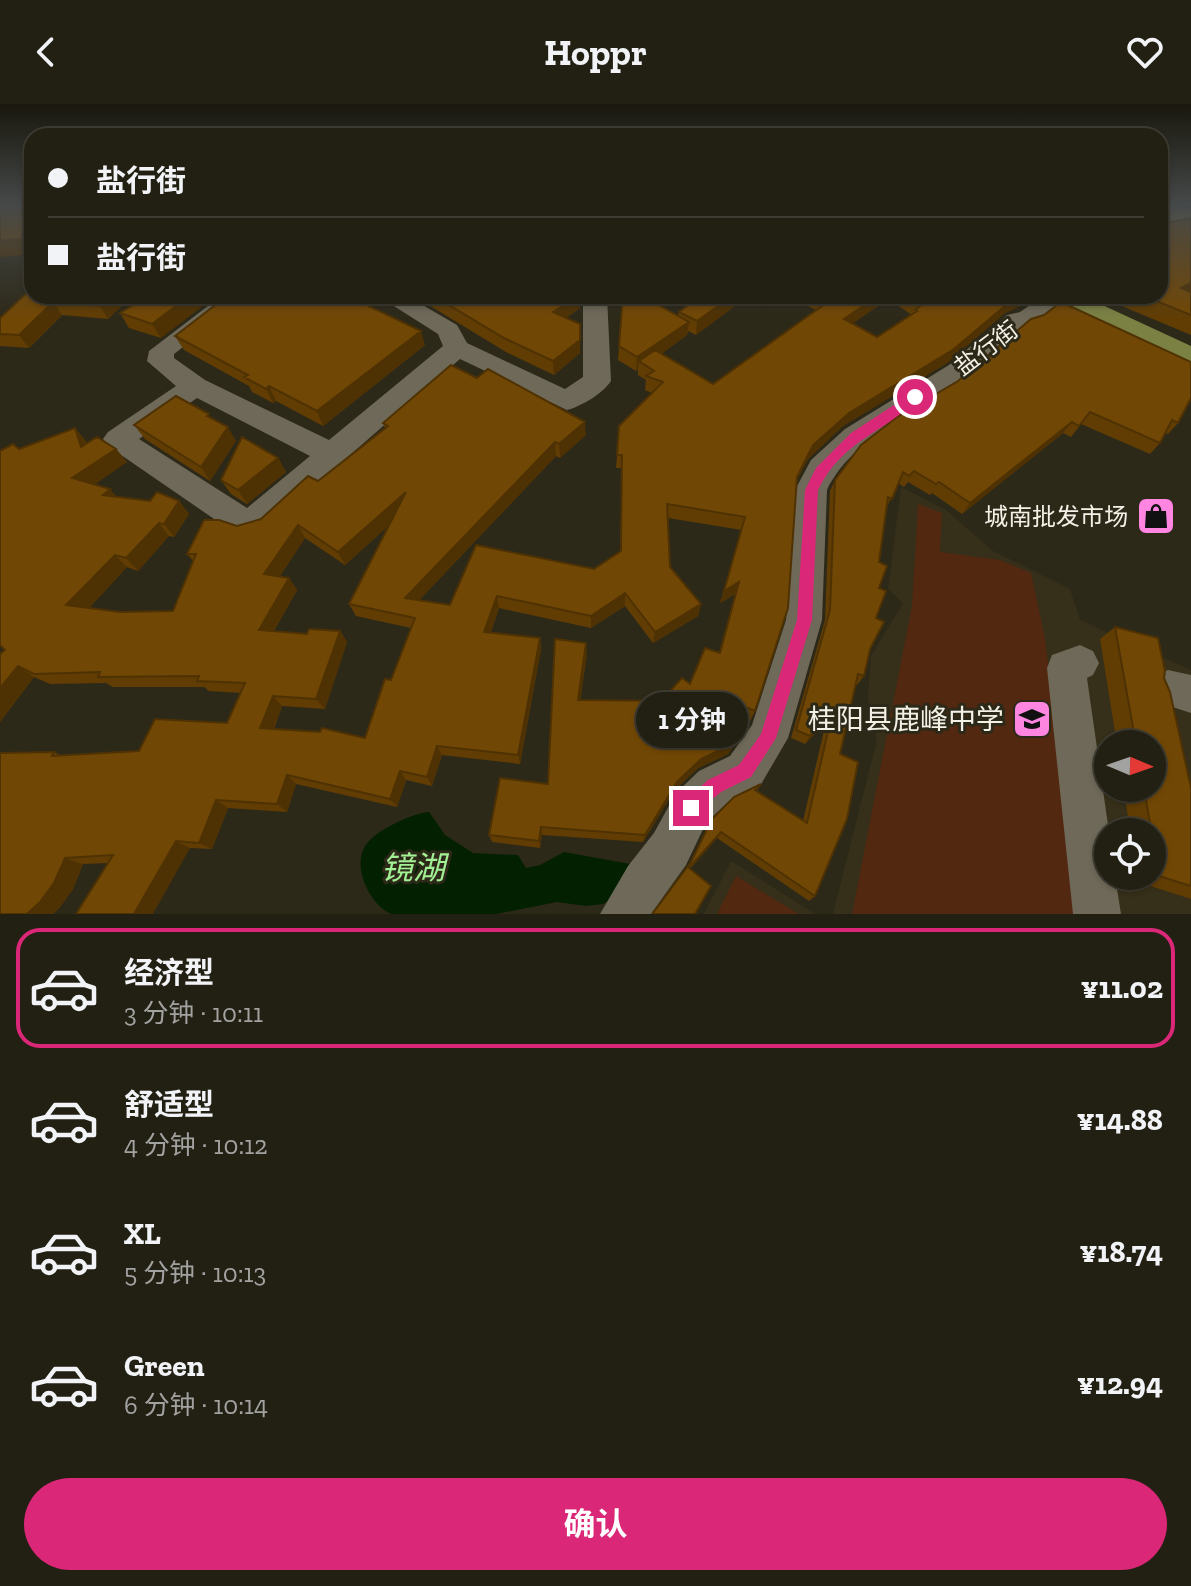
<!DOCTYPE html>
<html lang="zh">
<meta charset="utf-8">
<style>
body{margin:0;font-family:"Zilla Slab","Noto Sans SC",serif;background:#2e2c21;color:#f1f3f6;height:100vh;display:flex;flex-direction:column;font-size:30px;white-space:nowrap}
*{box-sizing:border-box;margin:0}
p{font-size:26px;color:#a2a2a0}
.icon{flex:none;width:44px;height:44px;fill:none;stroke:currentColor;stroke-width:2;stroke-linecap:round;stroke-linejoin:round}
.map{position:relative;height:810px;overflow:hidden}
.details{display:flex;flex-direction:column;background:#221f13;flex:1}
.details>*{flex:none}
.hud{position:absolute;left:24px;top:24px;width:1144px;height:176px;border-radius:24px;box-shadow:0 2px 6px #0004,0 0 0 2px #3f3d33;display:grid;align-content:center;height:176px;padding:0 24px;background:#221f13}
.needle{width:52px;rotate:92deg}
.tools{position:absolute;left:1094px;top:626px;display:grid;gap:16px}
.tools a{display:grid;place-items:center;width:72px;height:72px;border-radius:50%;background:#221f13;box-shadow:0 2px 6px #0004,0 0 0 2px #3f3d33;font-size:40px}
.end{position:absolute;width:36px;height:36px;margin:-18px;border:10px solid #db2777;background:#fff;box-shadow:0 0 0 4px #fff}
.from{border-radius:50%}
.bubble{position:absolute;height:56px;border-radius:28px;background:#221f13;box-shadow:0 2px 6px #0004,0 0 0 2px #3f3d33;font-size:26px;font-weight:700;line-height:56px;text-align:center}
.hud b{display:flex;align-items:center;gap:28px;height:76px;font-size:30px}
.hud b+b{border-top:2px solid #3f3d33}
.hud i{width:20px;height:20px;background:#f1f3f6}
ul{padding:14px 0 0;list-style:none}
li{display:flex;align-items:center;gap:24px;height:120px;margin:0 16px 12px;padding:0 8px;border:4px solid transparent;border-radius:24px}
li div{flex:1}
li b{display:block;font-size:30px}
li em{font-style:normal;font-weight:700}
li.active{border-color:#db2777}
li>.icon{width:72px;height:72px;stroke-width:1.5}
.action{display:flex;gap:16px;margin-top:auto;padding:16px 24px}
.action a{flex:1;height:92px;border-radius:48px;background:#db2777;color:#fff;font-size:32px;font-weight:700;line-height:92px;text-align:center}
header{display:flex;justify-content:space-between;align-items:center;height:104px;padding:0 24px;background:#221f13;font-size:36px;font-weight:700}
.map>svg:first-child{display:block}
.built{fill:#362f19;fill-rule:evenodd}
.green{fill:#522811}
.water{fill:#032000}
.lines{fill:none;stroke-linecap:round;stroke-linejoin:round}
.minor{fill:#6e6958;fill-rule:evenodd}
.major{fill:#7b8143;fill-rule:evenodd}
.wall{fill:#613d04;fill-rule:evenodd}
.shaded-wall{fill:#4f3204}
.building{fill:#714705;stroke:#4f3204;stroke-width:2;fill-rule:evenodd}
.route{fill:#db2777}
.labels{text-anchor:middle;dominant-baseline:central;stroke-width:6;stroke-linejoin:round;paint-order:stroke}
.street-label{font-size:24px;fill:#f3f0e6;stroke:#2d2919}
.poi-label{font-size:24px;fill:#f3f0e6;stroke:#2d2919;text-anchor:end}
.near-poi-label{font-size:28px;fill:#f3f0e6;stroke:#2d2919;text-anchor:end}
.near-water-label{font-size:32px;font-style:italic;fill:#a2f094;stroke:#2d2919}
</style>
<header><svg class="icon" aria-label="back" viewBox="0 0 24 24"><path d="M15 5l-7 7 7 7"/></svg>Hoppr<svg class="icon" aria-label="heart" viewBox="0 0 24 24"><path d="M12 20l-8-8c-3-5 5-10 8-4 3-6 11-1 8 4z"/></svg></header>
<div class="map">
<svg width="1191" height="810" viewBox="0 0 1191 810">
<rect width="100%" height="100%" fill="#2d2919"/>
<path class="built" d="M901,383L946,406L993,447L1070,485L1080,516L1191,566V810H833L877,636L868,593L871,552L903,499L888,485ZM1108,640H1152V684H1108ZM1108,728H1152V772H1108Z
M731,757L815,810H704Z"/>
<path class="green" d="M918,400L942,409L940,448L1000,456L1031,469L1045,534L1077,810H852L912,502Z
M736,772L799,810H717Z"/>
<path class="water" d="M429,708L445,731L473,749L518,751L526,764L540,761L564,748L630,760L624,789L603,800L586,802L557,798L496,810H391C367,799 348,755 371,735C382,724 414,709 429,708Z"/>
<g class="lines">
<path class="minor" d="M1160,100H1179L1182,115L1179,119H1165Z
M221,192H248L174,250V254L205,276L329,336L443,242L438,230L378,192H407L457,221L467,239L565,285L583,273V192H607L611,277C602,290 582,302 567,306L460,255L264,426L245,432L233,428L108,342L103,335L108,328L176,282L147,257L149,247ZM197,294L310,352L247,404L139,335Z
M1043,192H1071L1035,220L1023,223C1005,239 988,257 968,272C922,309 854,330 827,386L822,516L788,634L760,682L729,697L706,719L686,761L651,810H600L628,762L654,729L676,689L699,667L730,652L752,621L786,516L795,386L811,356L845,325L949,261L1007,211L1020,208Z
M1080,541L1093,547L1099,559L1093,571L1087,574L1109,728L1108,772H1115L1121,810H1073L1047,564L1052,551Z
M1168,566L1191,571V609L1154,597L1149,584L1154,571Z"/>
<path class="major" d="M1191,104V120L1160,125V109Z
M1044,192H1083L1191,242V265L1049,198Z"/>
</g>
<path class="wall" d="M1191,114V231L1098,192H1160Z
M32,192H132L108,215L62,211L29,244L0,242V214Z
M148,192L161,234L129,224L120,209Z
M414,192H580V204L566,214L580,249L554,271L506,248Z
M748,192L696,231L688,227L687,231L661,250L713,280L816,206L787,192H1032L1028,198L1005,209L947,259L843,322L808,355L796,377L755,607L750,617L739,612L747,620L742,629L728,650L698,664L674,687L643,738L542,731L540,744L492,738L489,731L548,680L587,550L580,596L661,597L690,580L719,549L735,490L720,499L742,426L668,414L670,463L701,500L698,512L653,539L625,502L591,524L499,504L491,528L540,534L541,545L520,660L442,651L432,682L406,676L397,703L296,680L287,708L228,704L212,745L190,744L108,759L83,760L73,785L60,803L53,810H0L54,648L60,651L139,647L227,619L241,589L209,587L204,583H113L106,579L50,580L34,573L0,618V550L5,546L19,345L75,324L87,339L116,345L127,358L94,380L117,393L150,397H179L189,410L174,433L169,432L138,467L127,463L89,504L120,508L173,507L193,457L187,450L237,422L261,415L318,377L385,324L383,319L586,331L560,354L556,352L419,496L450,501L594,465L620,447L622,364H616L617,351L652,289L645,286L646,276L638,271V265L636,267L618,256L619,242L655,199L678,212L679,208ZM888,195L912,211L877,233L853,219ZM390,420L349,500L356,512L411,524L391,576L365,634L274,625L282,602L325,605L347,538L340,527L307,530L274,527L297,486L289,474L280,472L305,434L345,461Z
M1031,215L1178,319L1168,330L1166,329L1160,339L1150,350L1081,320L1071,333L1063,329L962,410L932,389L930,391L908,378L904,383L898,379L886,405L879,458V484L876,514L864,572L857,581H856L840,650L815,792L809,797L717,734L690,765L695,810H652L691,758L761,680L757,687L803,717L826,618L805,640L791,634L825,516L830,387L835,376L958,277Z
M175,232L425,241L323,322L276,297L273,299L252,288L249,282L184,246Z
M213,315L236,337L210,377L145,335L134,321Z
M278,354L286,368L247,400L231,390L221,376Z
M1115,523L1164,574L1191,684V795L1138,778L1137,772H1152V728H1130L1124,684H1152V640H1117L1100,535Z"/>
<path class="shaded-wall" d="M32,128V150L0,153V137Z
M1191,179V189L1181,184Z
M110,192H132L108,215L100,202Z
M189,192H216L161,234L152,220Z
M577,192H580V204L554,222L553,208Z
M732,192H748L696,231L697,217Z
M878,192H889L888,195L840,228L844,215Z
M1020,192H1032L1028,198L1005,209L947,259L843,322L808,355L792,386L797,373L813,341L849,309L1013,195Z
M53,198L62,211L29,244L19,231Z
M689,218L687,231L645,261L639,257L638,265L636,267L637,253Z
M580,220V249L554,271L553,257Z
M421,227L425,241L323,322L317,307Z
M269,282L276,297L273,299L266,285Z
M585,318L586,331L560,354L559,340Z
M1072,318L1063,329L962,410L970,399Z
M228,323L236,337L210,377L201,363Z
M75,324L87,338L93,357L81,343Z
M555,338L556,352L410,506L405,494Z
M116,345L127,358L84,388L72,374Z
M278,354L286,368L247,400L238,386Z
M110,385L121,398L103,391Z
M406,388L411,402L345,461L338,448Z
M179,397L189,410L174,433L164,420Z
M159,419L169,432L138,467L126,454Z
M298,421L305,434L273,482L264,470Z
M115,451L127,463L81,513L66,501Z
M289,474L297,486L268,537L259,526Z
M739,478L735,490L720,499L724,487Z
M625,489V502L591,524V512Z
M497,492L499,504L487,539L484,528Z
M701,500L698,512L653,539L655,528Z
M340,527L347,538L325,605L316,595Z
M540,534L541,545L520,660L518,651Z
M586,539L587,550L579,606L578,596Z
M18,562L34,573L0,618V584Z
M273,592L282,602L270,633L260,624Z
M832,610L826,618L805,640L810,632Z
M747,620L742,629L728,650L698,664L674,687L643,738L645,731L677,678L701,655Z
M437,642L442,651L432,682L427,673Z
M400,667L406,676L397,703L390,695Z
M287,671L296,680L287,708L277,700Z
M216,696L228,704L212,745L199,739Z
M541,723L542,731L540,744L539,737Z
M721,728L717,734L686,769L689,764Z
M176,737L190,744L153,810H134Z
M65,754L83,760L73,785L60,803L53,810H27Z"/>
<path class="building" d="M0,100H32V128L28,134L0,137Z
M1191,114V179L1181,184L1191,188V211L1144,192H1160V120Z
M32,184V192H110L100,202L53,198L19,231L0,230V214Z
M148,192H189L152,220L120,209Z
M227,192H348L421,227L317,307L269,282L266,285L244,273L248,271L175,232Z
M434,192H577L553,208L580,220V236L553,257L504,234Z
M623,192H655V199L689,218L637,253L619,242Z
M700,192H732L697,217L679,208Z
M818,192H878L844,215L877,233L917,207L915,206L923,200L910,192H1020L1013,195L954,245L849,309L813,341L797,373L788,504L755,607L716,591L747,620L732,640L701,655L677,678L645,731L541,723L539,737L489,731L500,674L548,680L555,535L586,539L578,596L661,597L682,574L690,580L705,544L720,549L739,478L724,487L745,413L667,400L670,463L701,500L655,528L625,489L591,512L497,492L484,528L540,534L518,651L437,642L427,673L400,667L390,695L287,671L277,700L216,696L199,739L176,737L134,810H76L113,751L65,754L54,779L40,798L27,810H0V649L54,648L52,652L139,647L155,615L227,619L245,579L197,577L199,572L98,573L100,568L34,570L18,562L0,584V550L5,546L0,541V347L13,340L19,345L75,324L81,343L97,333L116,345L72,374L110,385L103,391L150,397L157,388L179,397L164,420L159,419L126,454L115,451L66,501L120,508L173,507L196,450H187L204,416H219L237,422L261,415L308,372L318,377L388,322L383,319L451,261L477,274L488,265L585,318L559,340L555,338L405,494L450,501L476,441L594,465L621,447L622,351H617L619,322L663,278L646,272L654,267L639,257L655,246L713,280L829,197ZM406,388L349,500L415,514L391,576L385,575L365,634L322,624L320,628L260,624L273,592L316,595L340,527L309,525L307,530L259,526L289,474L264,470L298,421L338,448Z
M1061,198L1191,258V294L1178,319L1172,316L1160,339L1090,308L1079,322L1072,318L970,399L939,378L936,380L914,367L909,372L903,368L892,395L888,393L879,458L887,462L879,484L886,487L876,514L884,518L870,545L864,572L858,570L840,650L858,658L847,715L815,792L721,728L689,764L711,782L695,810H654L653,809L691,758L712,715L734,693L761,680L755,686L807,719L832,610L810,632L796,626L830,506L835,376L861,341L897,313L958,277L1031,215L1044,211Z
M176,292L209,310L207,312L228,323L201,363L134,321Z
M242,333L278,354L238,386L221,376Z
M1115,523L1158,534L1165,567L1164,574L1170,588L1191,684V782L1159,772L1144,684H1152V640H1136Z"/>
<linearGradient id="sky" x2="0" y2="1"><stop stop-color="#19170e"/><stop offset="0.47" stop-color="#464949"/><stop offset="1" stop-color="#464949" stop-opacity="0"/></linearGradient>
<rect width="1191" height="214" fill="url(#sky)"/>
<path class="route" d="M911,290L920,293C885,329 843,335 818,386L812,516L776,634L751,673L721,688L691,712L685,710L682,704L685,697L708,676L739,661L761,630L797,516L805,386L816,364L851,329Z"/>
<defs>
<g id="shop-square" transform="scale(2)"><rect x="-9" y="-9" width="18" height="18" rx="4" fill="#fe85e0" stroke="#2d2919"/><path d="M-5-2.5h2.3a2.7 3.5 0 0 1 5.4 0H5L5.5 6h-11ZM-1.5-2.5h3a1.5 2.3 0 0 0-3 0Z" fill="#111"/></g>
<g id="school-square" transform="scale(2)"><rect x="-9" y="-9" width="18" height="18" rx="4" fill="#fe85e0" stroke="#2d2919"/><path d="M0-5L7-2L0 1L-7-2ZM-4 1L0 2.5L4 1V4Q0 6-4 4Z" fill="#111"/></g>
</defs>
<g fill-rule="evenodd">
<use href="#shop-square" x="1156" y="412"/>
<use href="#school-square" x="1032" y="615"/>
</g>
<g class="labels">
<g class="street-label">
<text transform="translate(986 244) rotate(-37)">盐行街</text>
</g>
<g class="poi-label">
<text x="1128" y="412">城南批发市场</text>
</g>
<g class="near-poi-label">
<text x="1004" y="615">桂阳县鹿峰中学</text>
</g>
<g class="near-water-label">
<text x="413" y="764">镜湖</text>
</g>
</g>
</svg>
<div class="tools">
<a><svg class="needle" viewBox="-14 -14 28 28"><path d="M0-13l5 13h-10z" fill="#e53935"/><path d="M0 13l5-13h-10z" fill="#a2a2a0"/></svg></a>
<a><svg class="icon" aria-label="locate" viewBox="0 0 24 24"><circle cx="12" cy="12" r="6"/><path d="M12 2v4M12 18v4M2 12h4M18 12h4"/></svg></a>
</div>
<i class="end from" style="left:915px;top:293px"></i>
<i class="end" style="left:691px;top:704px"></i>
<div class="bubble" style="left:636px;top:588px;width:112px">1 分钟</div>
<div class="hud">
<b><i class="from"></i>盐行街</b>
<b><i></i>盐行街</b>
</div>
</div>
<section class="details">
<ul>
<li class="active"><svg class="icon" aria-label="car" viewBox="0 0 24 24"><path d="M5 17H2v-5l4-1 3-4h7l3 4 3 1v5h-3M9 17h6M6 11h13"/><circle cx="7" cy="17" r="2"/><circle cx="17" cy="17" r="2"/></svg><div><b>经济型</b><p>3 分钟 · 10:11</p></div><em>¥11.02</em></li>
<li><svg class="icon" aria-label="car" viewBox="0 0 24 24"><path d="M5 17H2v-5l4-1 3-4h7l3 4 3 1v5h-3M9 17h6M6 11h13"/><circle cx="7" cy="17" r="2"/><circle cx="17" cy="17" r="2"/></svg><div><b>舒适型</b><p>4 分钟 · 10:12</p></div><em>¥14.88</em></li>
<li><svg class="icon" aria-label="car" viewBox="0 0 24 24"><path d="M5 17H2v-5l4-1 3-4h7l3 4 3 1v5h-3M9 17h6M6 11h13"/><circle cx="7" cy="17" r="2"/><circle cx="17" cy="17" r="2"/></svg><div><b>XL</b><p>5 分钟 · 10:13</p></div><em>¥18.74</em></li>
<li><svg class="icon" aria-label="car" viewBox="0 0 24 24"><path d="M5 17H2v-5l4-1 3-4h7l3 4 3 1v5h-3M9 17h6M6 11h13"/><circle cx="7" cy="17" r="2"/><circle cx="17" cy="17" r="2"/></svg><div><b>Green</b><p>6 分钟 · 10:14</p></div><em>¥12.94</em></li>
</ul>
<div class="action"><a>确认</a></div>
</section>
